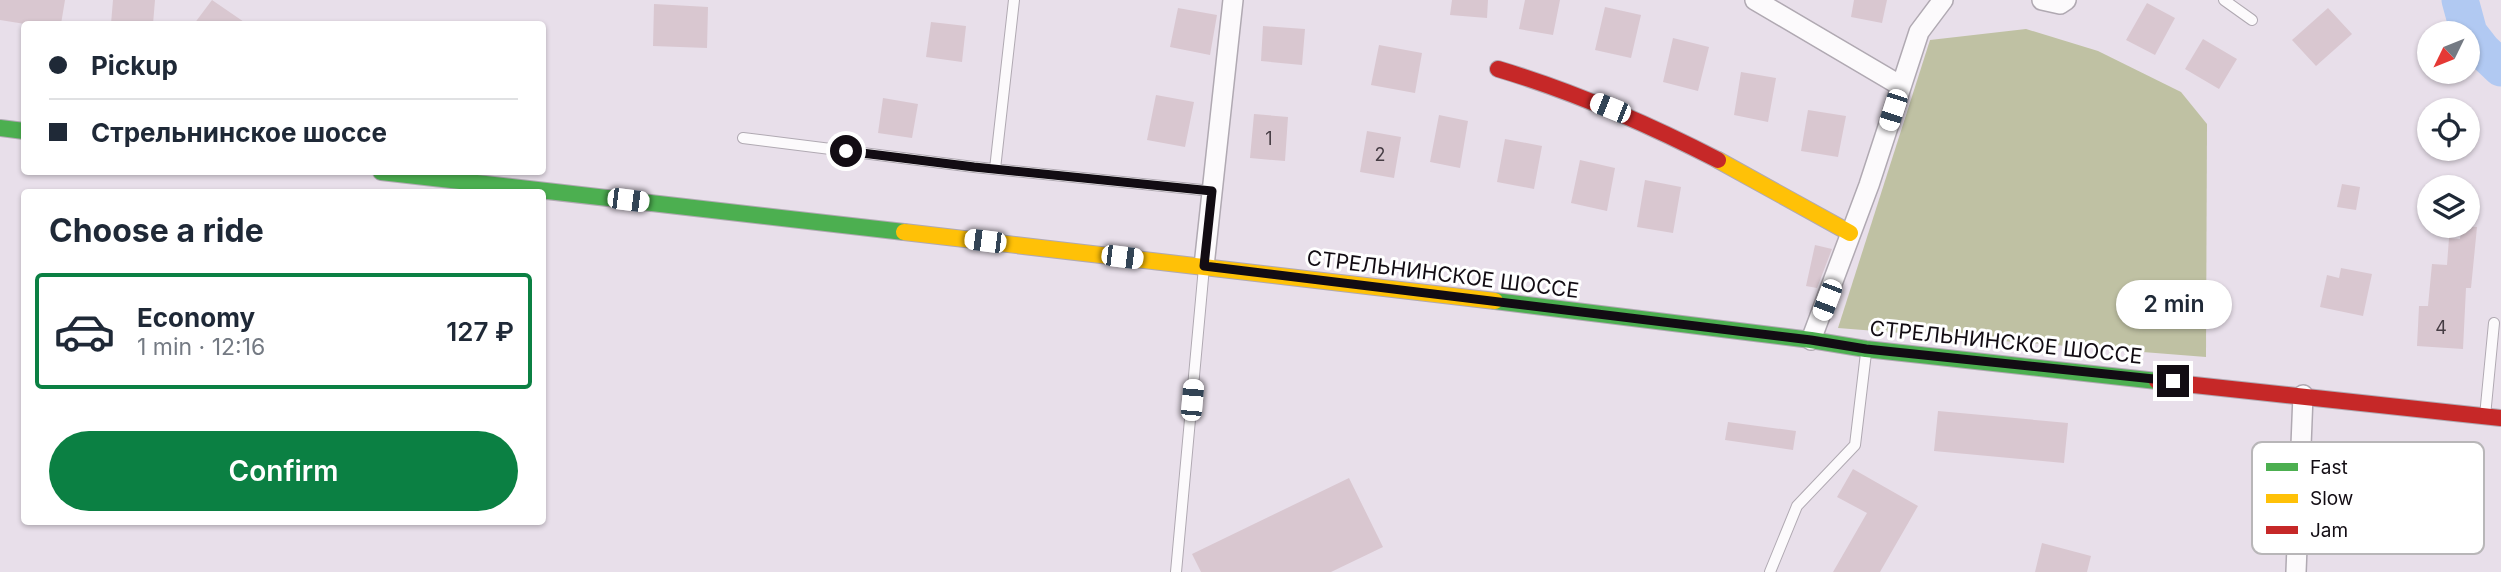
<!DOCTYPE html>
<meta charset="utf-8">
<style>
body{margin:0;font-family:Inter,sans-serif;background:#f2f2f3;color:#1f2937;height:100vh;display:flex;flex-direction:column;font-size:26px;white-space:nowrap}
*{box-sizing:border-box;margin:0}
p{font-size:23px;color:#747a83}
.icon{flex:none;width:38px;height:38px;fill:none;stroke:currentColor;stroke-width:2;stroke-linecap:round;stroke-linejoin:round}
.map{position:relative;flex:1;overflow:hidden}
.sheet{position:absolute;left:21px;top:189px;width:525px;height:336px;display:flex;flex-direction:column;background:#fff;border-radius:7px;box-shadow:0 2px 5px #0004}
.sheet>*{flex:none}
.guide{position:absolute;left:21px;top:21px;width:525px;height:154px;border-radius:7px;box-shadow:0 2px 5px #0004;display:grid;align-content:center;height:154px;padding:0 28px;background:#fff}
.needle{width:46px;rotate:227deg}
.fabs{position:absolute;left:2417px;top:21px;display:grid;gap:14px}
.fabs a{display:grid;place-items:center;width:63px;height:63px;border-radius:50%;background:#fff;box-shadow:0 2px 5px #0004;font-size:35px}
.end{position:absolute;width:32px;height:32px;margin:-16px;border:9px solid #120c13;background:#fff;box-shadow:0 0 0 4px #fff}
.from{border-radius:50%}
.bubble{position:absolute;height:49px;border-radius:24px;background:#fff;box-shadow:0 2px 5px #0004;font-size:23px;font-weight:600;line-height:49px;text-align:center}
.car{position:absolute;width:21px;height:42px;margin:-21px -10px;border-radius:9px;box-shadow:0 0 5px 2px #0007;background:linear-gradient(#fff 24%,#345 0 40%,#fff 0 76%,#345 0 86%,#fff 0)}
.guide b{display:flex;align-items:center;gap:24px;height:66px;font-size:26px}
.guide b+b{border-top:2px solid #e0e1e3}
.guide i{width:18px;height:18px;background:#1f2937}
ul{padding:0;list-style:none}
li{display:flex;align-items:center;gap:21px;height:116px;margin:0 14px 10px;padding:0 14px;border:4px solid transparent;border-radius:7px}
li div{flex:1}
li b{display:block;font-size:26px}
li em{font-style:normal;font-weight:600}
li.active{border-color:#0b8043}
li>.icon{width:63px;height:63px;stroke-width:1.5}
h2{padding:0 28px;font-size:32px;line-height:84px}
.primary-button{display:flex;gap:14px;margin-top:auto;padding:14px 28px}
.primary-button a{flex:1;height:80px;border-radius:42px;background:#0b8043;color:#fff;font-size:28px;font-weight:600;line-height:80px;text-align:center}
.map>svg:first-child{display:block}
.forest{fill:#bfc1a3}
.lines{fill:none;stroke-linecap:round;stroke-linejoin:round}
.river{stroke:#b1c9f2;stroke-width:37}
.building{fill:#d9c7d0}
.lane-casing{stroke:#b0a9b2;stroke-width:12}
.street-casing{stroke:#b0a9b2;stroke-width:22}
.fast-casing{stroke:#b0a9b2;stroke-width:18}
.slow-casing{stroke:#b0a9b2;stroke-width:18}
.jam-casing{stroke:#b0a9b2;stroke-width:18}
.lane{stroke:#fcfafc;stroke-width:10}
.street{stroke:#fcfafc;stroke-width:19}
.fast{stroke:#4caf50;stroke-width:16}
.slow{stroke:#ffc107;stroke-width:16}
.jam{stroke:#c62828;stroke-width:16}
.route{stroke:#120c13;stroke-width:9}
.labels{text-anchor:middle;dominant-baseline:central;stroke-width:6;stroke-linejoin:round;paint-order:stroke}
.number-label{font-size:18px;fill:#463d44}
.street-label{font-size:21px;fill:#120c13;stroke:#fff}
.key{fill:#fff;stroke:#b8b6b8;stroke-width:2}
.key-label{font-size:19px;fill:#120c13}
</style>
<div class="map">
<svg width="2501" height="572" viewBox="0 0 2501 572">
<rect width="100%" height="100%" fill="#e8dfea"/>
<path class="forest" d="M2026,29L2098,51L2181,92L2207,124L2206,357L1838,328L1930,40Z"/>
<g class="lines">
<path class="river" d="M2460,0L2469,33L2483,51L2501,68"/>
</g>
<path class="building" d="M0,0H65L61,24H25L0,20Z
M113,0H155L153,24H111Z
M212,0L247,24H194Z
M1452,0H1488L1487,18L1450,15Z
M1525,0H1560L1553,35L1519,29Z
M1854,0H1887L1882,23L1851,17Z
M2147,3L2175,18L2155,55L2126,40Z
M654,4L708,7L707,48L653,46Z
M1605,7L1641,15L1631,58L1595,50Z
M1178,8L1217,15L1210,55L1170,47Z
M2328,8L2352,34L2316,66L2292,40Z
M931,22L966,26L962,62L926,57Z
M1263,26L1305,29L1302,65L1261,61Z
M1673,38L1709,47L1698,91L1663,82Z
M2203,39L2237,59L2219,89L2185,69Z
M1379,45L1422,53L1415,93L1371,85Z
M1741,72L1776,78L1768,122L1734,115Z
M1156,95L1194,102L1185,147L1147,140Z
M883,98L918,104L912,138L878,133Z
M1808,110L1846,116L1838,157L1801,151Z
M1254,114L1288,117L1285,161L1250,158Z
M1439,115L1468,121L1460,168L1430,162Z
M1367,131L1401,137L1394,178L1360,172Z
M1505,139L1542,146L1534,189L1497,182Z
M1580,160L1615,168L1607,211L1571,203Z
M1645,180L1681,187L1673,233L1637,227Z
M2342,184L2360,187L2356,210L2337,207Z
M2461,226L2477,227L2471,288H2466L2463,349L2417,346L2419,306H2428L2432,264L2447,265L2449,238L2460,239Z
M1815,245L1832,249L1817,288L1806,286Z
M2341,268L2372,274L2363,316L2320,307L2327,275L2339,278Z
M1938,411L2068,423L2064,463L1934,451Z
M1728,422L1796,431L1793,450L1725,440Z
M1853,469L1918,506L1880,572H1833L1867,513L1837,497Z
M1349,478L1383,547L1331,572H1201L1192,554Z
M2042,543L2091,556L2087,572H2035Z"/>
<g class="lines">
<g class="lane-casing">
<path id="lane" d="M2224,0L2252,20
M743,138L974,167L1212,191
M995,169L1014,0
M2485,416L2494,323
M1176,572L1204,267
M1770,572L1797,506L1855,445L1866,353"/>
</g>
<g class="street-casing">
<path id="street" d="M1755,0L1901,86
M2042,0L2060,4L2066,0
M1204,266L1233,0
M1811,340L1869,185L1919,32L1943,0
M2296,572L2303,395"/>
</g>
<g class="fast-casing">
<path id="fast" d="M0,128L24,131
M381,172L904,232
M1495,301L1811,340L1866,349L2157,381"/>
</g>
<g class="slow-casing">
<path id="slow" d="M1718,160L1850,233
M904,232L1495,301"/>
</g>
<g class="jam-casing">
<path id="jam" d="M1498,69C1575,92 1646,123 1718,160
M2157,381L2501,418"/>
</g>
<use href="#lane" class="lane"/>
<use href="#street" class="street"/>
<use href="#fast" class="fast"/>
<use href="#slow" class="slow"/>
<use href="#jam" class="jam"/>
</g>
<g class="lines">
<path class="route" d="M846,151L974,167L1212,191L1204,266L1811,340L1866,349L2173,381"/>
</g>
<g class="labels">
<g class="number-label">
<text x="1269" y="138">1</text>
<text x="1380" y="154">2</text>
<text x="2441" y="327">4</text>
</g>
<g class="street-label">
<text transform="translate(1443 274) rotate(7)">СТРЕЛЬНИНСКОЕ ШОССЕ</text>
<text transform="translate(2006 342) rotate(6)">СТРЕЛЬНИНСКОЕ ШОССЕ</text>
</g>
</g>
<rect x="2252" y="442" width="232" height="112" rx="10" class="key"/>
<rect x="2266" y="463" width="32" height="8" fill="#4caf50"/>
<rect x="2266" y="494" width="32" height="9" fill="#ffc107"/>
<rect x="2266" y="526" width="32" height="8" fill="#c62828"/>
<g class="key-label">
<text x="2310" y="474">Fast</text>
<text x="2310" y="505">Slow</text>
<text x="2310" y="537">Jam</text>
</g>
</svg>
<div class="fabs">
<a><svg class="needle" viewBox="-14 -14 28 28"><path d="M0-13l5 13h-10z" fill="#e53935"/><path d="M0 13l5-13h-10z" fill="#747a83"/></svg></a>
<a><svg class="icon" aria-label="locate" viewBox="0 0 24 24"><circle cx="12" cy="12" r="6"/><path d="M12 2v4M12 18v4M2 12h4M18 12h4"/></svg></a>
<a><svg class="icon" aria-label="layers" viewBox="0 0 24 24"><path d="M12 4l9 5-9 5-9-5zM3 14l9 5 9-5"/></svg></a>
</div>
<i class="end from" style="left:846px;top:151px"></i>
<i class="end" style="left:2173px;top:381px"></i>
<div class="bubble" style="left:2116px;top:280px;width:116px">2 min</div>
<i class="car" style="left:1610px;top:108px;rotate:292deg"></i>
<i class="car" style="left:1893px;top:110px;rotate:198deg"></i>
<i class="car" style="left:628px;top:200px;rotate:97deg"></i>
<i class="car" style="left:985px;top:241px;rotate:277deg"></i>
<i class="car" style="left:1122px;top:257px;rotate:97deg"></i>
<i class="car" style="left:1827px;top:300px;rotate:201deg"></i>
<i class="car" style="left:1192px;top:400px;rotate:5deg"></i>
<div class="guide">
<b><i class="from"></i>Pickup</b>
<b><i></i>Стрельнинское шоссе</b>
</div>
<section class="sheet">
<h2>Choose a ride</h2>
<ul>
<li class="active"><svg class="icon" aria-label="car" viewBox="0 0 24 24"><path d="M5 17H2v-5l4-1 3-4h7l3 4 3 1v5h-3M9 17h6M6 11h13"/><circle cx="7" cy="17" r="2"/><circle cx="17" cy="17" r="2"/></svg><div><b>Economy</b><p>1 min · 12:16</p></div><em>127 ₽</em></li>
</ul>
<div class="primary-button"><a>Confirm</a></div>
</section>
</div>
